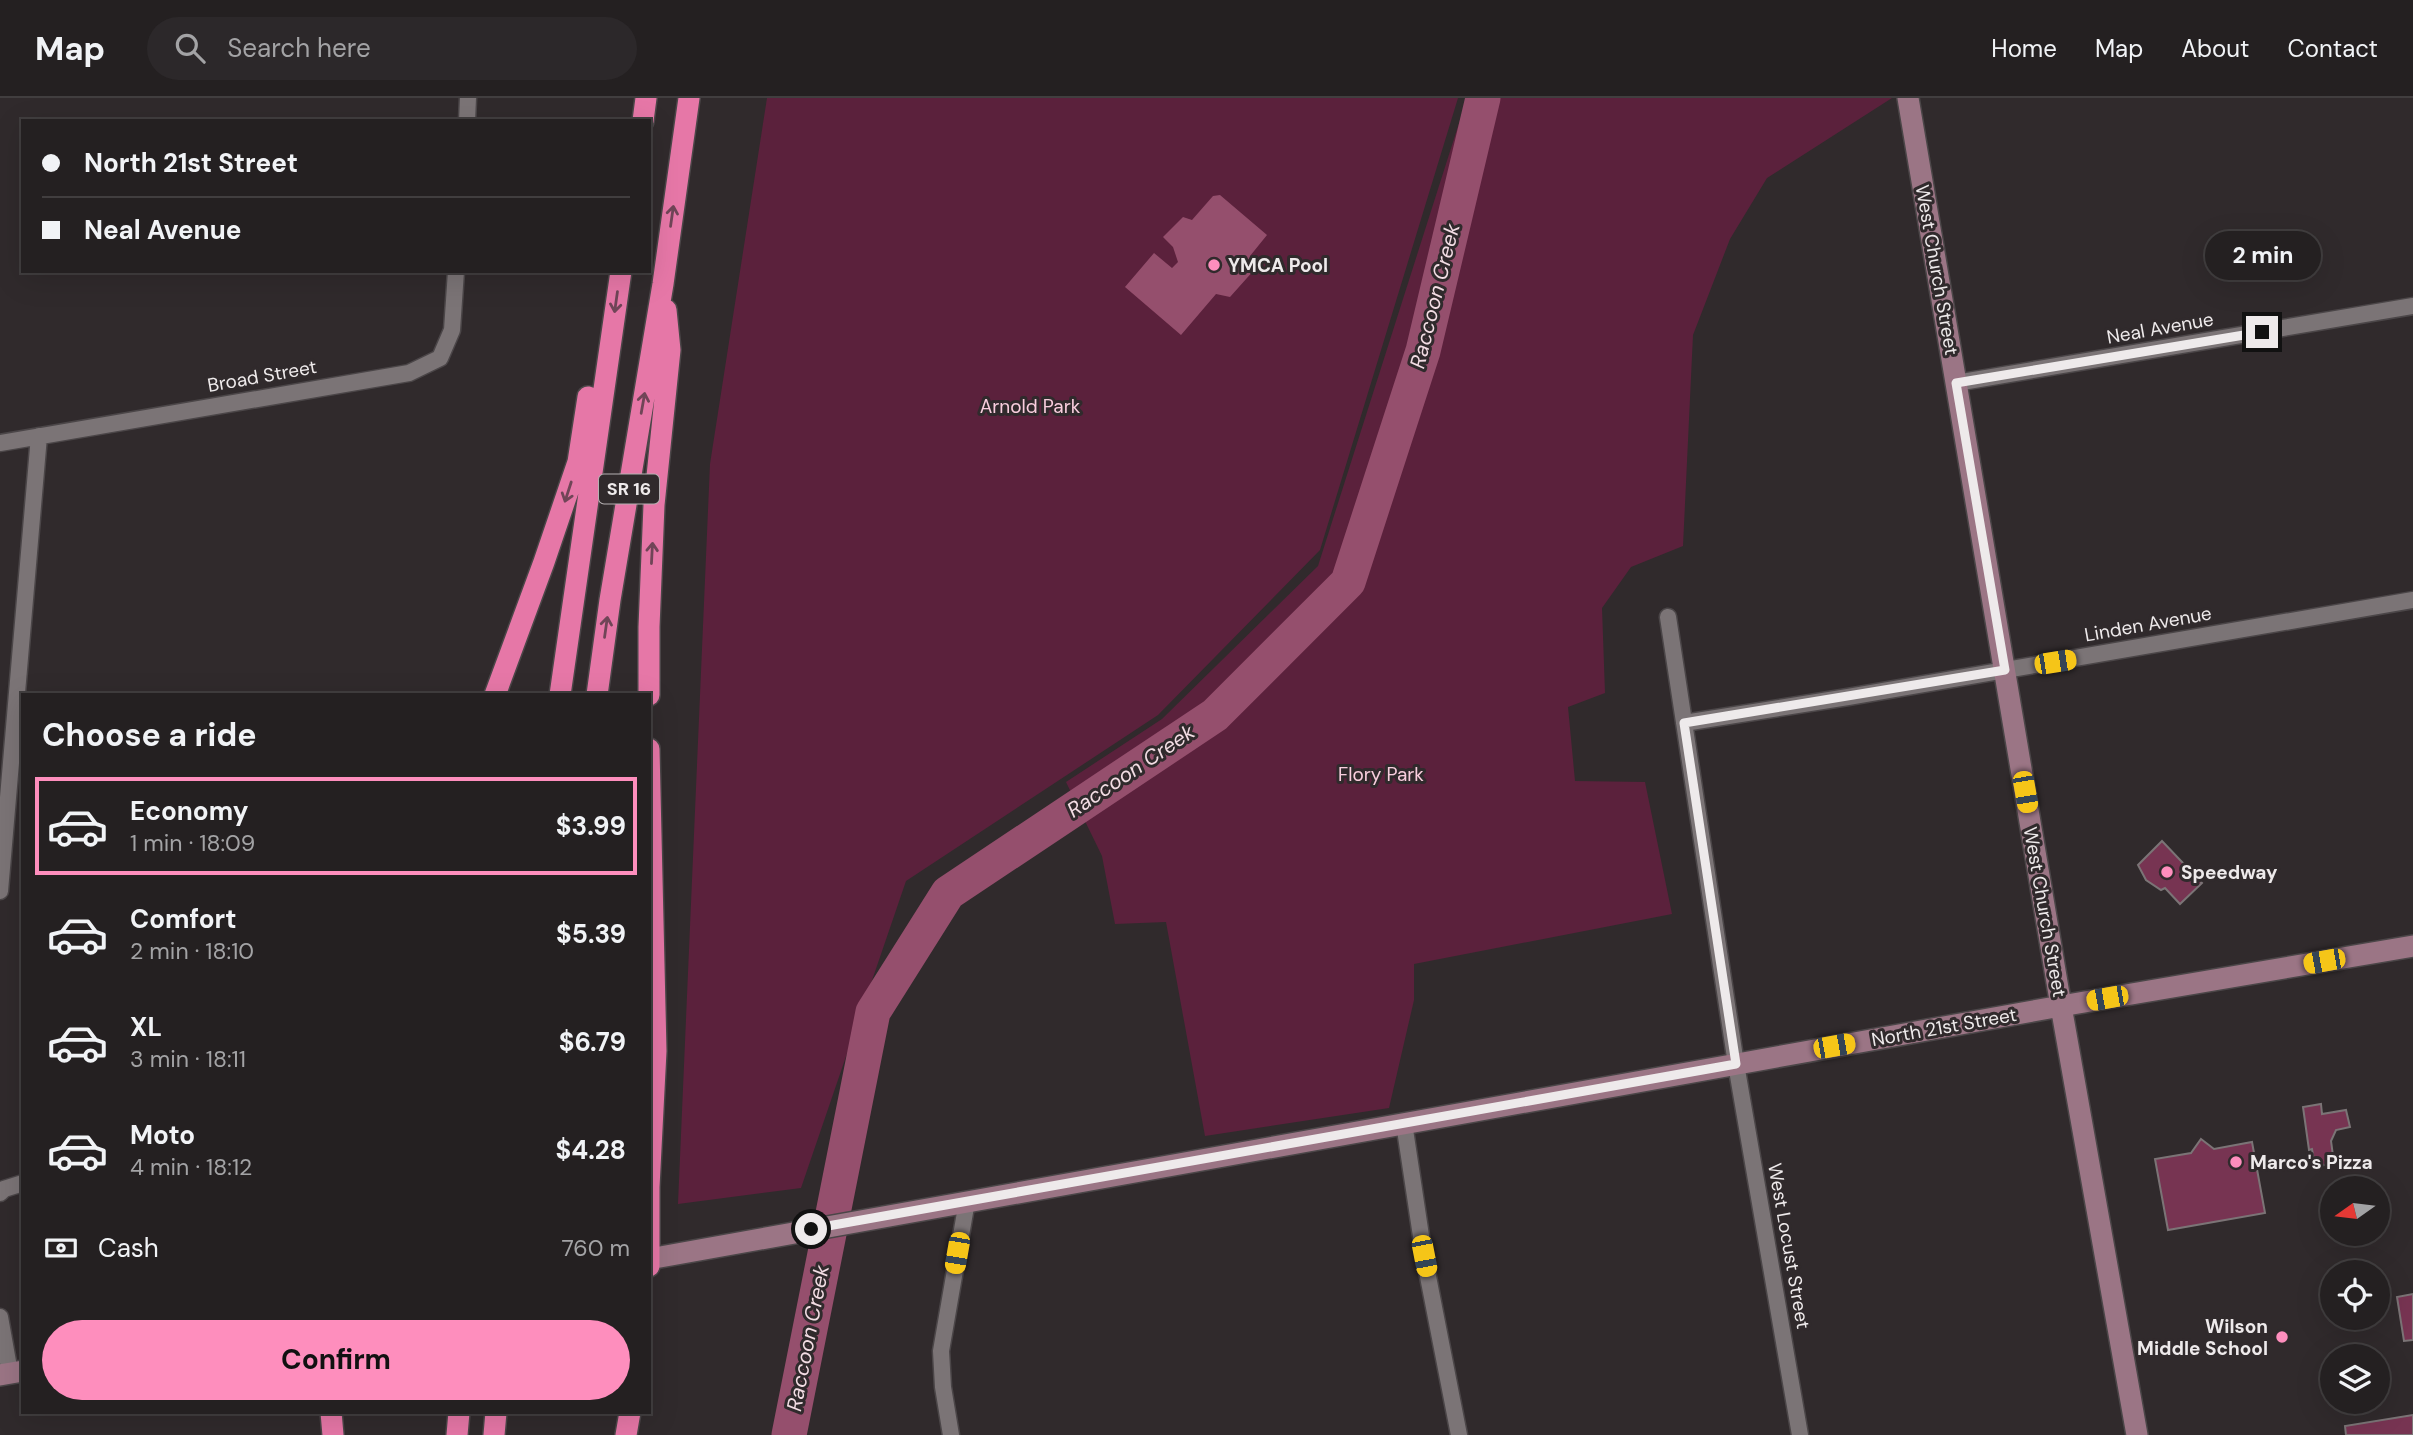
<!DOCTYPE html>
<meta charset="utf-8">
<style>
body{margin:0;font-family:"DM Sans",sans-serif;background:#2c282a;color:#f1f3f6;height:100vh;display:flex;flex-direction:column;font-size:26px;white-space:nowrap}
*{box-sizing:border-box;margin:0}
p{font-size:23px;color:#a3a3a5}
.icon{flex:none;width:38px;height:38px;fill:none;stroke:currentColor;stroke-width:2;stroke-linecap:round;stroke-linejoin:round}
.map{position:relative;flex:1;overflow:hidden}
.panel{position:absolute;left:21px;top:595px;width:630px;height:721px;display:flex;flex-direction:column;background:#242021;border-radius:0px;box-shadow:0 7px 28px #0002,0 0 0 2px #413e3f}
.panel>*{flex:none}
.banner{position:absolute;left:21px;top:21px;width:630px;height:154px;border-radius:0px;box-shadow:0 7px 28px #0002,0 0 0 2px #413e3f;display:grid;align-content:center;height:154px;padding:0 21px;background:#242021}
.needle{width:46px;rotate:256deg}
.fabs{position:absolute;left:2320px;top:1078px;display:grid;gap:14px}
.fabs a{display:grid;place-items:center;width:70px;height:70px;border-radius:50%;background:#242021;box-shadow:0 7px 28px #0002,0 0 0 2px #413e3f;font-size:35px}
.end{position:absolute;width:32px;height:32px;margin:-16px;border:9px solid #eeeaeb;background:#111;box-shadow:0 0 0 4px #111}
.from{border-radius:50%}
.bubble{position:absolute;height:49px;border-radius:24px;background:#242021;box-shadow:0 7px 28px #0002,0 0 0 2px #413e3f;font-size:23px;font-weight:700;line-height:49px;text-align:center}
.car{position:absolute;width:21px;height:42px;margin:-21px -10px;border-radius:9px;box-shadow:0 0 5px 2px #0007;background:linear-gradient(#f5c518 24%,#345 0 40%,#f5c518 0 76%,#345 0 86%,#f5c518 0)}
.banner b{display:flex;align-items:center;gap:24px;height:66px;font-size:26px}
.banner b+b{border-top:2px solid #413e3f}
.banner i{width:18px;height:18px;background:#f1f3f6}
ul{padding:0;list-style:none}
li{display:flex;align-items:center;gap:21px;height:98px;margin:0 14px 10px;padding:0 7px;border:4px solid transparent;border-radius:0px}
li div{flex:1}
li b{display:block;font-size:26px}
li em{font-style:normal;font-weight:700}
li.current{border-color:#fe8ebd}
li>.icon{width:63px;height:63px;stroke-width:1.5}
h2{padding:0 21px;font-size:32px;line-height:84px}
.pay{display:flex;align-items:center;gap:18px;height:77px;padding:0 21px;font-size:26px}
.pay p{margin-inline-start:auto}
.button{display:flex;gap:14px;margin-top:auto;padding:14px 21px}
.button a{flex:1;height:80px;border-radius:42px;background:#fe8ebd;color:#111;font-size:28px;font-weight:700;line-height:80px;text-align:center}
header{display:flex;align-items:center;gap:42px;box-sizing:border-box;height:98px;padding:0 35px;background:#242021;border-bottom:2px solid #413e3f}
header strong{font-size:33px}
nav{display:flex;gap:38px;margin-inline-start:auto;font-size:24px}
.search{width:490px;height:63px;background:#2c282a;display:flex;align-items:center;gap:18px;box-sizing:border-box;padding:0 24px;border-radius:38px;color:#a3a3a5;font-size:26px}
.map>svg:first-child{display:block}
.green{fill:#5b213c}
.water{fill:#954f6d}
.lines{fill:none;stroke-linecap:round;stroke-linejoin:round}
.river{stroke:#954f6d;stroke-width:35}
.building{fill:#773452;stroke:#7b7476;stroke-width:2}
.street-casing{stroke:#4b4648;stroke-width:19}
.secondary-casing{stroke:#4b4648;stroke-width:24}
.highway-casing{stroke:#4b4648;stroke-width:24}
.street{stroke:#7b7476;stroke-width:16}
.secondary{stroke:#9b7585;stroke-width:21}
.highway{stroke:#e677a7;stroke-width:21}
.oneway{stroke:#704557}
.route{stroke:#eeeaeb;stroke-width:9}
.poi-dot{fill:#fe8ebd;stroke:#302a2c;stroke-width:2.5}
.labels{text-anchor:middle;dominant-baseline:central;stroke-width:6;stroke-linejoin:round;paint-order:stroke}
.shield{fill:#302a2c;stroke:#b5b0b2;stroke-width:2}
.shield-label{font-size:18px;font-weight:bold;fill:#eeeaeb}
.poi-label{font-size:19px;font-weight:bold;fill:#eeeaeb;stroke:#302a2c;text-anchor:start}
.street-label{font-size:19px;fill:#eeeaeb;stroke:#302a2c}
.park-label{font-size:19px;fill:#f9cede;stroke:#302a2c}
.water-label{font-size:21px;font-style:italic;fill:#f3dde4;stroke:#302a2c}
</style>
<header>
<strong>Map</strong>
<div class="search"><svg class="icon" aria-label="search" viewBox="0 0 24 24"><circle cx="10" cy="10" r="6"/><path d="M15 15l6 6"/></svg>Search here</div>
<nav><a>Home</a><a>Map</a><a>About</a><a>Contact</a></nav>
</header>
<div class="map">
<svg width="2413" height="1337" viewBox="0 0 2413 1337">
<rect width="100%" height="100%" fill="#302a2c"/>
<path class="green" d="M767,0H1458L1320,452L1158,617L906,783L801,1090L678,1106L710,366Z
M1467,0H1892L1767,80L1730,141L1693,237L1683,448L1631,469L1602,510L1605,595L1568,609L1575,683L1645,684L1672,816L1414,866V902L1389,1010L1205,1038L1166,824L1115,826L1102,758L1066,684L1162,621L1318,468Z"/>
<path class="water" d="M1220,97L1267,137L1250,158L1255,171L1230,199L1216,196L1181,237L1125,189L1154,155L1172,170L1178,164L1173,149L1163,139L1183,119L1192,122L1213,98Z"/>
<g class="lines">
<path class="river" d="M789,1337L873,914L948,795L1215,617L1348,484L1423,253L1483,0"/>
</g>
<path class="building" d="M2162,743L2202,785L2180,806L2165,790L2161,792L2146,782L2138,767Z
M2321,1006L2322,1016L2346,1012L2350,1029L2336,1032L2331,1043L2334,1065L2315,1069L2312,1051L2309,1052L2303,1009Z
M2201,1041L2214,1051L2252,1044L2265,1115L2168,1132L2155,1061L2191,1055Z
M2413,1196V1242L2404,1243L2397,1199Z
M2413,1317V1337H2346L2345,1328Z"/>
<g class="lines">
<g class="street-casing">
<path id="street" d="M467,23L468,0
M1956,285L2413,208
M0,345L409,275L440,260L452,232L456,173
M1668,519L1736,966L1800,1337
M1684,625L1848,599L2413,502
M0,793L39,338
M1404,1025L1424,1158L1459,1337
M0,1095L4,1091L23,1085
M0,1219L10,1275
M951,1337L943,1289L941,1253L967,1103"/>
</g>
<g class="secondary-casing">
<path id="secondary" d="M1908,0L2061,908L2137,1337
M649,1161L2061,908L2413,848
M0,1277L23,1273"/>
</g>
<g class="highway-casing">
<path id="highway" d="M643,23L646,0
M495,597L544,464L578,364L588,299
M560,597L621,173
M597,597L610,502L663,186L689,0
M649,597V529L654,407L670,252L666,212
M649,651L656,953L649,1089V1168
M331,1314L333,1337
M457,1337L459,1314
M494,1337L496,1314
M626,1337L630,1314"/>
</g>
<use href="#street" class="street"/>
<use href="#secondary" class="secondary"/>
<use href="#highway" class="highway"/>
</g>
<defs><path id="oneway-shaft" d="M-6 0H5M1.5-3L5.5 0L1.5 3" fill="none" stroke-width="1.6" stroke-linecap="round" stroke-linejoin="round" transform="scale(1.75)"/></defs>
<g class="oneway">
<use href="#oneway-shaft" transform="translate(672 118) rotate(-82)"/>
<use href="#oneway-shaft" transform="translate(616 204) rotate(98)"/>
<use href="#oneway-shaft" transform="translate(643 305) rotate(-80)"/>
<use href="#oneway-shaft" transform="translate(568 394) rotate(108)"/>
<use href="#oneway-shaft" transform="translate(652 455) rotate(-87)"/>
<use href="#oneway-shaft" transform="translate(606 529) rotate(-82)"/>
</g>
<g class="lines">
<path class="route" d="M811,1131L1736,966L1684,625L2005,572L1956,285L2262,234"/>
</g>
<g class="poi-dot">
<circle cx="1214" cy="167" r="7"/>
<circle cx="2167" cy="774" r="7"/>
<circle cx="2236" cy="1064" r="7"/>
<circle cx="2282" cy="1239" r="7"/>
</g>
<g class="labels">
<rect class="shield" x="599" y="376.5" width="60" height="29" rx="5"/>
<g class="shield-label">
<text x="629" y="391">SR 16</text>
</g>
<g class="poi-label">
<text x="1228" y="167">YMCA Pool</text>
<text x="2181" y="774">Speedway</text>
<text x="2250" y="1064">Marco's Pizza</text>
<text x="2268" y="1228" text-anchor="end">Wilson<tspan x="2268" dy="22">Middle School</tspan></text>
</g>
<g class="street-label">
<text transform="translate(1937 172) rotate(80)">West Church Street</text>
<text transform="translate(2160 230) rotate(-10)">Neal Avenue</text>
<text transform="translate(262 278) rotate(-10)">Broad Street</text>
<text transform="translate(2148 526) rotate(-10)">Linden Avenue</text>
<text transform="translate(2045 814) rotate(80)">West Church Street</text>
<text transform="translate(1944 929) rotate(-10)">North 21st Street</text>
<text transform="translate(1789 1148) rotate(80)">West Locust Street</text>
</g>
<g class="park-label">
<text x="1030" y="308">Arnold Park</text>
<text x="1381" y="676">Flory Park</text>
</g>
<g class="water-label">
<text transform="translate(1435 198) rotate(-76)">Raccoon Creek</text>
<text transform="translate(1131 673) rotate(-34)">Raccoon Creek</text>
<text transform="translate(808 1240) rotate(-79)">Raccoon Creek</text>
</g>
</g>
</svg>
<div class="fabs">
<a><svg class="needle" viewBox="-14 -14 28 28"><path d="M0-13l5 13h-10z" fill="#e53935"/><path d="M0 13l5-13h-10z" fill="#a3a3a5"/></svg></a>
<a><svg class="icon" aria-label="locate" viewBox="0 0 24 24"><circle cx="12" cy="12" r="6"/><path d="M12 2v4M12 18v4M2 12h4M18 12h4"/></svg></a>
<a><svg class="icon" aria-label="layers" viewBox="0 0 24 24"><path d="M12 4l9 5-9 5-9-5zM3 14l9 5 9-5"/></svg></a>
</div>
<i class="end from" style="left:811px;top:1131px"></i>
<i class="end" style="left:2262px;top:234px"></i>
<div class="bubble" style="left:2205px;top:133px;width:116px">2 min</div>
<i class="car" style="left:2055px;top:564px;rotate:81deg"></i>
<i class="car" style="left:2025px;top:694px;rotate:170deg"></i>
<i class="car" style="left:2324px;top:863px;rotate:260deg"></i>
<i class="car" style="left:2107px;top:900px;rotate:260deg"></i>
<i class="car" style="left:1834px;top:948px;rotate:80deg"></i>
<i class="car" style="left:957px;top:1155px;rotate:190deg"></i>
<i class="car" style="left:1424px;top:1158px;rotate:169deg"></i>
<div class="banner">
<b><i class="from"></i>North 21st Street</b>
<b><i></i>Neal Avenue</b>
</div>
<section class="panel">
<h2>Choose a ride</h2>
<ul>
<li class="current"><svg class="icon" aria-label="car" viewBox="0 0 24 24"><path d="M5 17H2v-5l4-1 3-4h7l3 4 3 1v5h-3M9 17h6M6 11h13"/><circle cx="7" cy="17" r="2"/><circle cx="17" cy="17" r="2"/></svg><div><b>Economy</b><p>1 min · 18:09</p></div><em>$3.99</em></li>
<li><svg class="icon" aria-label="car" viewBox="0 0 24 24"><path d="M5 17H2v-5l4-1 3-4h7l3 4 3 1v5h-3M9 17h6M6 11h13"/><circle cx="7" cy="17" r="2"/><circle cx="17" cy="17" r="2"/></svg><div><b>Comfort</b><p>2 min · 18:10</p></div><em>$5.39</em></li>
<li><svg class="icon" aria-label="car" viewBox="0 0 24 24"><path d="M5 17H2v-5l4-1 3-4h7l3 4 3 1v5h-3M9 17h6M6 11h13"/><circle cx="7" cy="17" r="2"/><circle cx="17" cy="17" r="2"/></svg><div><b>XL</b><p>3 min · 18:11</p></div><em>$6.79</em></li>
<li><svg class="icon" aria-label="car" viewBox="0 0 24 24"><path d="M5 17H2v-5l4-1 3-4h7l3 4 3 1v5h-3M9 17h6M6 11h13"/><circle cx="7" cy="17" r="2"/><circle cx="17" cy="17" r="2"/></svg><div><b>Moto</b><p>4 min · 18:12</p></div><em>$4.28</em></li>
</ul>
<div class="pay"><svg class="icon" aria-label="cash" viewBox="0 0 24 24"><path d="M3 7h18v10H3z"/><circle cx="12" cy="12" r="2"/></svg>Cash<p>760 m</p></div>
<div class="button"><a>Confirm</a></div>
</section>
</div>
